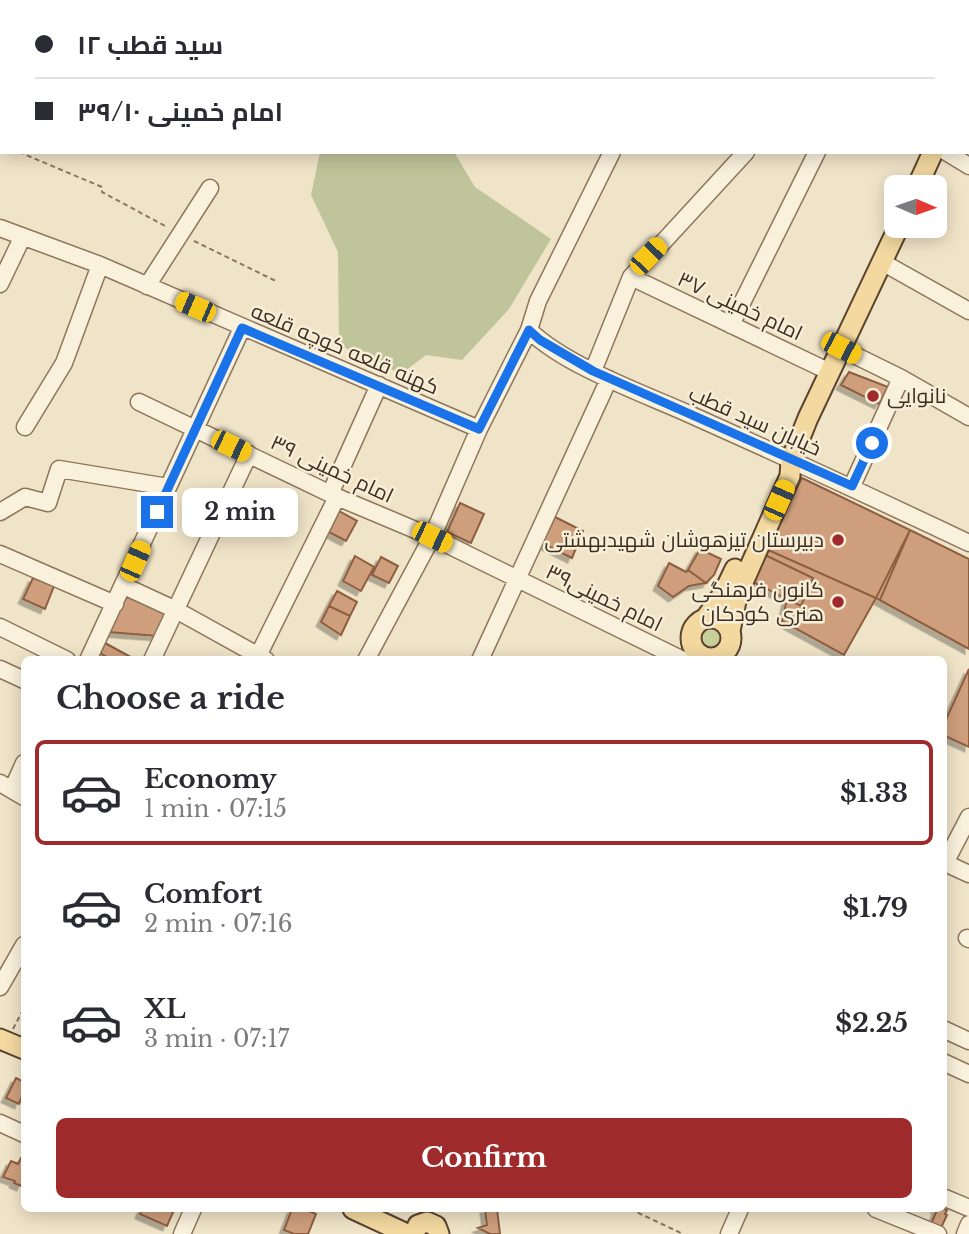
<!DOCTYPE html>
<meta charset="utf-8">
<style>
body{margin:0;font-family:"Libre Baskerville",Cairo,serif;background:#f7f7f7;color:#2b2b33;height:100vh;display:flex;flex-direction:column;font-size:26px;white-space:nowrap}
*{box-sizing:border-box;margin:0}
p{font-size:23px;color:#7c7c81}
.icon{flex:none;width:38px;height:38px;fill:none;stroke:currentColor;stroke-width:2;stroke-linecap:round;stroke-linejoin:round}
.map{position:relative;flex:1;overflow:hidden}
.drawer{position:absolute;left:21px;top:656px;width:926px;height:556px;display:flex;flex-direction:column;background:#fff;border-radius:10px;box-shadow:0 4px 18px #0003}
.drawer>*{flex:none}
.hud{position:absolute;left:0px;top:0px;width:970px;height:154px;box-shadow:0 4px 18px #0003;display:grid;align-content:center;height:154px;padding:0 35px;background:#fff}
.needle{width:46px;rotate:92deg}
.fabs{position:absolute;left:884px;top:175px;display:grid;gap:14px}
.fabs a{display:grid;place-items:center;width:63px;height:63px;border-radius:10px;background:#fff;box-shadow:0 4px 18px #0003;font-size:35px}
.end{position:absolute;width:32px;height:32px;margin:-16px;border:9px solid #1a73e8;background:#fff;box-shadow:0 0 0 4px #fff}
.from{border-radius:50%}
.bubble{position:absolute;height:49px;border-radius:10px;background:#fff;box-shadow:0 4px 18px #0003;font-size:23px;font-weight:700;line-height:49px;text-align:center}
.car{position:absolute;width:21px;height:42px;margin:-21px -10px;border-radius:9px;box-shadow:0 0 5px 2px #0007;background:linear-gradient(#f5c518 24%,#345 0 40%,#f5c518 0 76%,#345 0 86%,#f5c518 0)}
.hud b{display:flex;align-items:center;gap:24px;height:66px;font-size:26px}
.hud b+b{border-top:2px solid #e1e1e2}
.hud i{width:18px;height:18px;background:#2b2b33}
ul{padding:0;list-style:none}
li{display:flex;align-items:center;gap:21px;height:105px;margin:0 14px 10px;padding:0 21px;border:4px solid transparent;border-radius:10px}
li div{flex:1}
li b{display:block;font-size:26px}
li em{font-style:normal;font-weight:700}
li.selected{border-color:#9e2a2b}
li>.icon{width:63px;height:63px;stroke-width:1.5}
h2{padding:0 35px;font-size:32px;line-height:84px}
.action{display:flex;gap:14px;margin-top:auto;padding:14px 35px}
.action a{flex:1;height:80px;border-radius:10px;background:#9e2a2b;color:#fff;font-size:28px;font-weight:700;line-height:80px;text-align:center}
.map>svg:first-child{display:block}
.green{fill:#c9cf9b}
.cemetery{fill:#bfc49a}
.lines{fill:none;stroke-linecap:round;stroke-linejoin:round}
.stream{stroke:#6f938a;stroke-width:3.5}
.river{stroke:#a9c4bc;stroke-width:21}
.building{fill:#cf9f7d;stroke:#8d5f41;stroke-width:2;filter:url(#shadow)}
.minor-casing{stroke:#8d765c;stroke-width:19}
.major-casing{stroke:#5b4430;stroke-width:23}
.path{stroke:#8d765c;stroke-width:2;stroke-dasharray:5 3.5;stroke-linecap:butt}
.minor{stroke:#faf1dc;stroke-width:16}
.major{stroke:#f3d9a0;stroke-width:19}
.route{stroke:#1a73e8;stroke-width:9}
.poi-dot{fill:#9e2a2b;stroke:#f7eed8;stroke-width:2.5}
.labels{text-anchor:middle;dominant-baseline:central;stroke-width:5;stroke-linejoin:round;paint-order:stroke}
.street-label{font-size:21px;fill:#3d2e20;stroke:#f7eed8}
.poi-label{font-size:21px;fill:#3d2e20;stroke:#f7eed8;text-anchor:end}
</style>
<div class="map">
<svg width="969" height="1234" viewBox="0 0 969 1234">
<defs>
<filter id="shadow"><feDropShadow dx="-4.5" dy="4.5" stdDeviation="0" flood-color="#0004"/></filter>
</defs>
<rect width="100%" height="100%" fill="#f0e4c8"/>
<path class="green" d="M697 638a14 14 0 1 1 28 0a14 14 0 1 1-28 0Z"/>
<path class="cemetery" d="M320,152H454L475,187L551,239L509,309L462,360L426,355L401,374L339,345L338,252L311,195Z"/>
<g class="lines">
<path class="stream" d="M408,0L413,2"/>
<path class="river" d="M968,130H969"/>
</g>
<path class="building" d="M849,372L888,387L879,404L841,385Z
M802,478L910,530L880,600L766,549Z
M460,503L484,514L471,543L447,532Z
M339,511L357,521L346,541L329,532Z
M555,517L583,531L572,558L542,543Z
M910,530L969,559V649L876,598Z
M700,549L721,559L714,575L706,583L688,570Z
M766,549L876,598L844,655L782,621L787,599L801,606L813,578L765,555Z
M765,555L813,578L801,606L753,582Z
M355,556L374,567L361,591L343,581Z
M381,557L398,566L389,583L372,575Z
M669,563L686,572L688,570L706,583L689,586L673,597L658,586Z
M33,578L54,586L45,609L23,599Z
M337,591L357,602L350,616L329,606Z
M125,592L167,610L158,636L108,632Z
M329,606L350,616L341,635L321,622Z
M105,643L136,660H112L100,653Z
M969,669V747L943,735V726Z
M16,1078L24,1082V1091L19,1104L6,1098Z
M21,1158L24,1160V1179L21,1186L14,1183L15,1181L3,1177L11,1161L18,1164Z
M943,1208L947,1210L945,1214L947,1215L941,1228L931,1224L937,1210L936,1209Z
M142,1209H173L174,1210L167,1226L140,1214Z
M292,1209H305L316,1214L308,1234H294L284,1230Z
M485,1209H497L500,1234H490L478,1228L487,1225Z"/>
<g class="lines">
<g class="minor-casing">
<path id="minor" d="M424,0L429,2
M109,2L111,0
M445,2L446,0
M522,2L523,0
M566,2V0
M697,2L698,0
M774,2L775,0
M834,2L835,0
M946,152L969,166
M0,228L100,265L479,429
M882,262L969,311
M631,277L830,372
M0,284L22,238
M147,286L210,188
M731,325L817,152
M529,330C564,365 642,393 689,414C783,456 876,499 969,543
M840,348L901,378L969,417
M593,371L631,277L746,152
M139,402L337,497L432,537L683,660
M25,427L64,363L100,265
M852,486L901,378
M330,494L379,385
M0,512L25,497L48,503L59,469L168,487
M0,554L115,604
M124,586L176,610L266,660
M0,627L67,660
M258,656L337,497
M88,660L242,328
M152,660L249,454
M366,660L432,537L479,429L529,330L538,301L612,152
M480,660L609,379
M0,669L24,680
M0,783L24,797
M12,790L24,763
M943,862L969,874
M945,863L969,817
M967,938L969,939
M0,987L24,945
M943,1029L969,1041
M943,1062L969,1074
M0,1123L24,1134
M943,1197L969,1208
M876,1209L938,1234
M182,1234L193,1209
M729,1234L740,1209
M965,1234L969,1224"/>
</g>
<g class="major-casing">
<path id="major" d="M968,78L969,75
M917,187L933,152
M691 638a20 20 0 1 1 40 0a20 20 0 1 1-40 0Z
M705,619L723,594L735,569
M730,631L737,596L790,476L791,460L808,418L899,226
M0,1039L24,1049
M353,1209L407,1234
M414,1234L418,1225L427,1222L436,1226L439,1234"/>
</g>
<path class="path" d="M0,115L2,113
M0,145H2
M19,152L102,187V192L167,227
M194,241L278,282
M13,1029L24,1008
M630,1209L683,1234"/>
<use href="#minor" class="minor"/>
<use href="#major" class="major"/>
</g>
<g class="lines">
<path class="route" d="M157,512L242,328L479,429L529,330L540,340L593,371L852,486L872,443"/>
</g>
<g class="poi-dot">
<circle cx="873" cy="396" r="7"/>
<circle cx="838" cy="540" r="7"/>
<circle cx="838" cy="602" r="7"/>
</g>
<g class="labels">
<g class="street-label">
<text transform="translate(740 306) rotate(25)">امام خمینی ۳۷</text>
<text transform="translate(345 349) rotate(23)">کهنه قلعه کوچه قلعه</text>
<text transform="translate(755 421) rotate(24)">خیابان سید قطب</text>
<text transform="translate(332 469) rotate(25)">امام خمینی ۳۹</text>
<text transform="translate(604 598) rotate(26)">امام خمینی۳۹</text>
</g>
<g class="poi-label">
<text x="887" y="396" text-anchor="start">نانوایی</text>
<text x="824" y="540">دبیرستان تیزهوشان شهیدبهشتی</text>
<text x="824" y="590">کانون فرهنگی<tspan x="824" dy="24">هنری کودکان</tspan></text>
</g>
</g>
</svg>
<div class="fabs">
<a><svg class="needle" viewBox="-14 -14 28 28"><path d="M0-13l5 13h-10z" fill="#e53935"/><path d="M0 13l5-13h-10z" fill="#7c7c81"/></svg></a>
</div>
<i class="end from" style="left:872px;top:443px"></i>
<i class="end" style="left:157px;top:512px"></i>
<div class="bubble" style="left:182px;top:488px;width:116px">2 min</div>
<i class="car" style="left:648px;top:256px;rotate:44deg"></i>
<i class="car" style="left:195px;top:307px;rotate:293deg"></i>
<i class="car" style="left:841px;top:348px;rotate:117deg"></i>
<i class="car" style="left:231px;top:446px;rotate:116deg"></i>
<i class="car" style="left:779px;top:500px;rotate:24deg"></i>
<i class="car" style="left:432px;top:537px;rotate:116deg"></i>
<i class="car" style="left:135px;top:561px;rotate:24deg"></i>
<div class="hud">
<b><i class="from"></i>سید قطب ۱۲</b>
<b><i></i>امام خمینی ۳۹/۱۰</b>
</div>
<section class="drawer">
<h2>Choose a ride</h2>
<ul>
<li class="selected"><svg class="icon" aria-label="car" viewBox="0 0 24 24"><path d="M5 17H2v-5l4-1 3-4h7l3 4 3 1v5h-3M9 17h6M6 11h13"/><circle cx="7" cy="17" r="2"/><circle cx="17" cy="17" r="2"/></svg><div><b>Economy</b><p>1 min · 07:15</p></div><em>$1.33</em></li>
<li><svg class="icon" aria-label="car" viewBox="0 0 24 24"><path d="M5 17H2v-5l4-1 3-4h7l3 4 3 1v5h-3M9 17h6M6 11h13"/><circle cx="7" cy="17" r="2"/><circle cx="17" cy="17" r="2"/></svg><div><b>Comfort</b><p>2 min · 07:16</p></div><em>$1.79</em></li>
<li><svg class="icon" aria-label="car" viewBox="0 0 24 24"><path d="M5 17H2v-5l4-1 3-4h7l3 4 3 1v5h-3M9 17h6M6 11h13"/><circle cx="7" cy="17" r="2"/><circle cx="17" cy="17" r="2"/></svg><div><b>XL</b><p>3 min · 07:17</p></div><em>$2.25</em></li>
</ul>
<div class="action"><a>Confirm</a></div>
</section>
</div>
